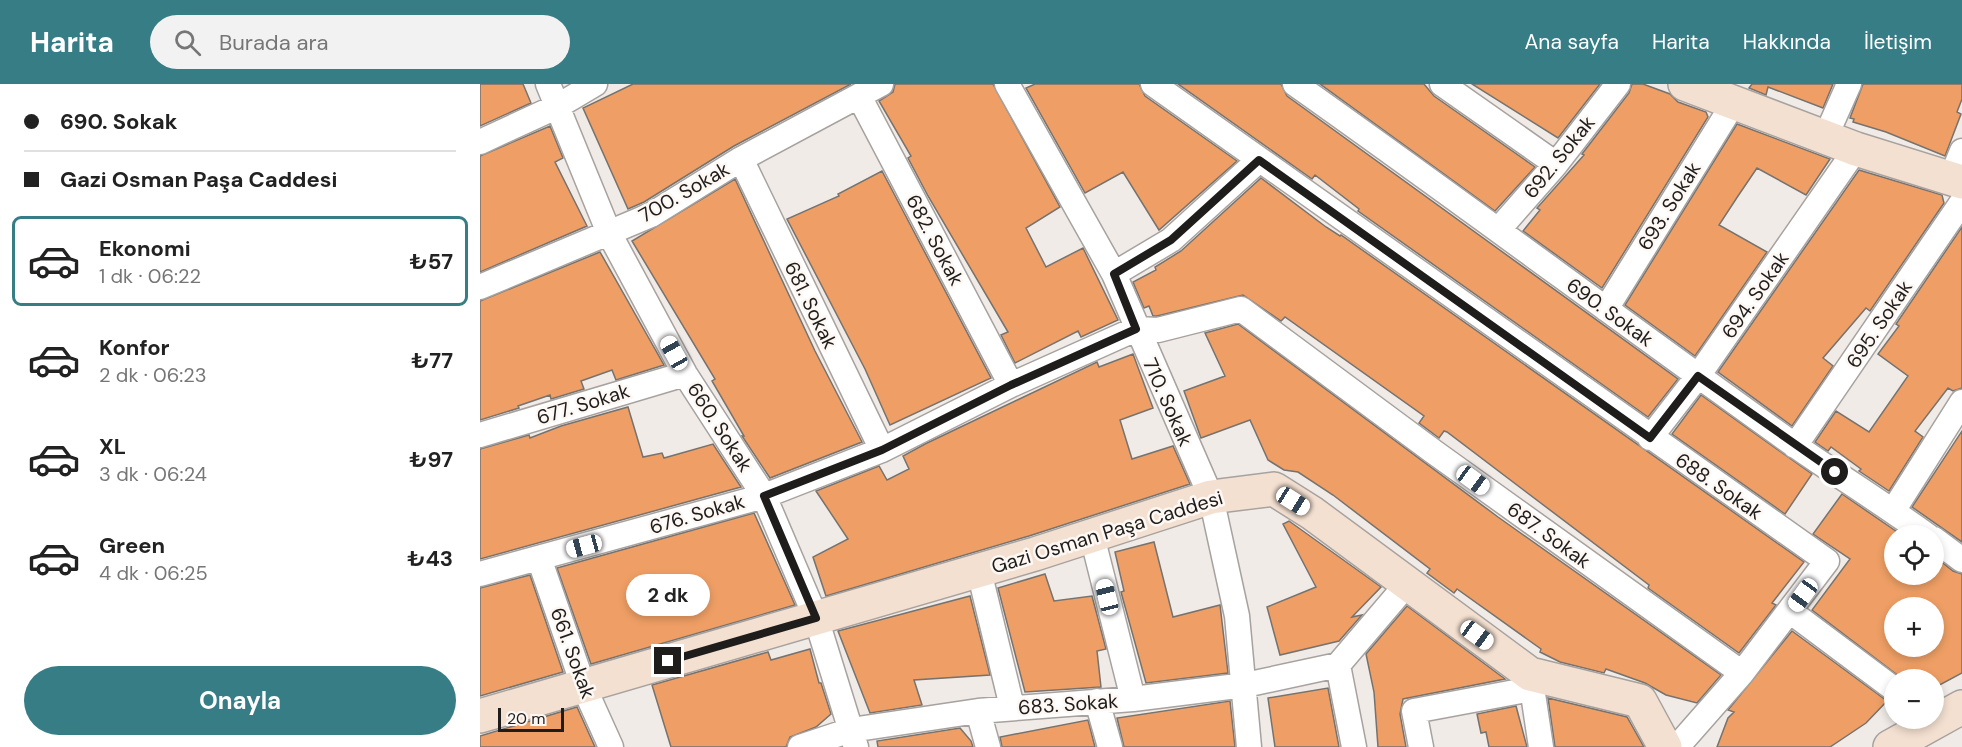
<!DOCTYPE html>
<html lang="tr">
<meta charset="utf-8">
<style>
body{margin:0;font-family:"DM Sans",sans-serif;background:#f2f2f2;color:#222;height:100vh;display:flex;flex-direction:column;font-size:22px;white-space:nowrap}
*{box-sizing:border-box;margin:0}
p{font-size:20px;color:#767676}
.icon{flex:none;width:33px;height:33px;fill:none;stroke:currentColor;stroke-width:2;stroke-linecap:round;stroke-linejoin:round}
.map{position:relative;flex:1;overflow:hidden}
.details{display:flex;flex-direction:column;background:#fff;width:480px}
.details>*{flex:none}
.banner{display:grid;align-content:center;height:132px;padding:0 24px;background:#fff}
.fabs{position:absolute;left:1404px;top:441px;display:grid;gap:12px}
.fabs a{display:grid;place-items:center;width:60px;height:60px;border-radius:50%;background:#fff;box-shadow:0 3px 9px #0003;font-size:30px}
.scale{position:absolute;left:18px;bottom:15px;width:66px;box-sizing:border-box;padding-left:6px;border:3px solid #1f1d1c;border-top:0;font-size:16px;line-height:21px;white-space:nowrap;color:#1f1d1c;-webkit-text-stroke:4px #fef8f4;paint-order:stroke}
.end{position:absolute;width:27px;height:27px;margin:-14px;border:8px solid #1f1d1c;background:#fff;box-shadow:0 0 0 3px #fff}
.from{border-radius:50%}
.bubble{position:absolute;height:42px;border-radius:21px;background:#fff;box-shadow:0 3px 9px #0003;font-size:20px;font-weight:700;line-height:42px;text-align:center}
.car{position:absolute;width:18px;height:36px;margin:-18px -9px;border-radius:8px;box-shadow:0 0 4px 2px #0007;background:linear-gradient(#fff 24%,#345 0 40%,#fff 0 76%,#345 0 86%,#fff 0)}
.banner b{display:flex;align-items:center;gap:21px;height:57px;font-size:22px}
.banner b+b{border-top:2px solid #e0e0e0}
.banner i{width:15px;height:15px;background:#222}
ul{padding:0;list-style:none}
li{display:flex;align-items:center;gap:18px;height:90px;margin:0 12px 9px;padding:0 12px;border:3px solid transparent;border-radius:9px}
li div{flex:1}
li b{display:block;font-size:22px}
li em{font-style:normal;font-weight:700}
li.on{border-color:#367d86}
li>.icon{width:54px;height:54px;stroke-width:1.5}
.button{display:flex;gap:12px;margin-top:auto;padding:12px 24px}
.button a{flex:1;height:69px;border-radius:36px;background:#367d86;color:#fff;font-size:24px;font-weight:700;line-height:69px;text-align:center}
header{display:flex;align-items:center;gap:36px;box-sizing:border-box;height:84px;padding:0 30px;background:#367d86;color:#fff}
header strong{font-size:28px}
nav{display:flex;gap:33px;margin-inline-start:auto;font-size:21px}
.search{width:420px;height:54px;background:#f2f2f2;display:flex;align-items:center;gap:15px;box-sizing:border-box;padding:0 21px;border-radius:33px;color:#767676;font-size:22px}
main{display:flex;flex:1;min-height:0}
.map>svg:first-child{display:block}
.building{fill:#ef9f65;stroke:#76726e;stroke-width:1.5;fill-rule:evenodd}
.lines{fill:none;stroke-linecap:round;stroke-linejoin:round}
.street-casing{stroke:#a7a29f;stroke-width:27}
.secondary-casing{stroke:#a7a29f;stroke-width:36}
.street{stroke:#fff;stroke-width:24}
.secondary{stroke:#f4e0d1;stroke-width:33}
.route{stroke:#1f1d1c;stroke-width:8}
.labels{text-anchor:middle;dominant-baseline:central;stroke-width:5;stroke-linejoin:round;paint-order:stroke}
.street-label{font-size:20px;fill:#1f1d1c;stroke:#fef8f4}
</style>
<header>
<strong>Harita</strong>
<div class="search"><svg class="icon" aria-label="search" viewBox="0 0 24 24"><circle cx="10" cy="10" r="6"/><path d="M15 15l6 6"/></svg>Burada ara</div>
<nav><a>Ana sayfa</a><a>Harita</a><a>Hakkında</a><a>İletişim</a></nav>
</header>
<main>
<section class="details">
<div class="banner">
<b><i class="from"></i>690. Sokak</b>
<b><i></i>Gazi Osman Paşa Caddesi</b>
</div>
<ul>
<li class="on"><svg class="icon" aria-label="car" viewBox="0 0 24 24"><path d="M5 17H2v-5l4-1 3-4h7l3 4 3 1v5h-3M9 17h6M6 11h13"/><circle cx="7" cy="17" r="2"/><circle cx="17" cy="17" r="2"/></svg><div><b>Ekonomi</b><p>1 dk · 06:22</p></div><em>₺57</em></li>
<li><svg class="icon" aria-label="car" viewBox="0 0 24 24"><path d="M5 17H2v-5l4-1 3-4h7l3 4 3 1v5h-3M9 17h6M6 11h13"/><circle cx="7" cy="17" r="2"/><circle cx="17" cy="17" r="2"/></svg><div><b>Konfor</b><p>2 dk · 06:23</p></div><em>₺77</em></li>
<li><svg class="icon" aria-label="car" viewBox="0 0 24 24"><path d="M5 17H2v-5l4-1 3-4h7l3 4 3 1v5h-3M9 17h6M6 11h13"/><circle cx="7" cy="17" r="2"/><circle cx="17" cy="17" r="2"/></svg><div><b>XL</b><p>3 dk · 06:24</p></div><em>₺97</em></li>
<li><svg class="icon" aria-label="car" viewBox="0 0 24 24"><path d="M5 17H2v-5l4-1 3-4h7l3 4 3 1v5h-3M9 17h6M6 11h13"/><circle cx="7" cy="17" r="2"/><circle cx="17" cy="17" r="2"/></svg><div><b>Green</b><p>4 dk · 06:25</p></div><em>₺43</em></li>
</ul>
<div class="button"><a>Onayla</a></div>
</section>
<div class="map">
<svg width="1482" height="663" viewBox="0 0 1482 663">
<rect width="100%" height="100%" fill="#f0ebe7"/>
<path class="building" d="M0,0H43L51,19L0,42Z
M153,0H371L254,62L164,118L148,125L103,24Z
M415,0H513L580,123L546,144L566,183L603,164L638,236L601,253L598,247L535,279L521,251L528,248L448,112L428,74L431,72L399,17L413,8Z
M555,0H659L665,12L757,77L679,146L643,88L605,109L546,4Z
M698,0H801L807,12L1198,295L1168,333L878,127L879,125L835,91L832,95Z
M840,0H944L954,12L1055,83L1015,127Z
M992,0H1120L1078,54Z
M1152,0H1163L1190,10L1198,18L1226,28L1228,33L1122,204L1043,147L1060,126L1057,124L1104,71L1102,70L1149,9Z
M1272,0H1353L1343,24L1288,3L1286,11L1269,4Z
M1383,0H1482V15L1477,28L1481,30L1465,72L1406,48L1373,38L1374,35L1370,34Z
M1257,40L1350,75L1326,111L1277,84L1258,112L1239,141L1287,168L1215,272L1145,221Z
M70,42L83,74L75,78L107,142L0,188V72Z
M1379,86L1462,111L1464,119L1390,227L1386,224L1343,274L1353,282L1312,342L1238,288Z
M402,87L511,294L410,341L385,285L307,135L359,112L358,110Z
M781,94L846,143L860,152L861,151L1324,478L1292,519L1296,521L1259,569L1168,504L1169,501L967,348L964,347L959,354L939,339L944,332L805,233L801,237L763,211L677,232H673L669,222L664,224L653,198L676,186L675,183L701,167Z
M255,95L335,267L382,358L290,394L262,352H264L232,297L235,295L152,157Z
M1482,143V304L1473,307L1468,304L1435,347L1443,353L1409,407L1379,387L1381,385L1351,363L1348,367L1335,358L1356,327L1389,348L1428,292L1398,270L1419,242L1416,240Z
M120,168L184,281L136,296L132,286L101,297L104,305L71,315L70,311L38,322L39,324L0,336V217Z
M758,240L1018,433L1241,591L1217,619L1186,611L1165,599L1126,585L1124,589L1080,578L1060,568L1061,565L977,505L974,509L947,489L950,485L853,411L818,388L804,386L788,376L770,336L721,354L704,307L745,292L725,249Z
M653,270L673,324L640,336L652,375L693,362L710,400L549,452L346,512L333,473L368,455L336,407L399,382L407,396L429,385L423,372L445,360L617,278L619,283Z
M1221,311L1332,390L1305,430L1192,350Z
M148,323L163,373L182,369L184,374L233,360L261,403L0,475V365L49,351L50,354L81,342Z
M1482,347V458L1432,423Z
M1362,410L1423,452H1414V490H1454V472L1473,487L1482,490V589L1454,604V596H1424L1332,526L1370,475L1333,450ZM1414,524H1454V562H1414Z
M274,429L315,521L111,580L77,484Z
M809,437L901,503L872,533L882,531L859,557L800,571L787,523L836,503L803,440Z
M674,458L693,533L740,521L748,589L666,599L641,508L644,507L635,468Z
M565,490L574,517L612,512L626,565L617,567L621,603L545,608L518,504Z
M50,491L83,588L0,612V504Z
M490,512L510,591L434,596L442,621L390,629L358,547Z
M927,522L1025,595L923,615L920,630L926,663H898L894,608L886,570Z
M1312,547L1407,617L1386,639L1350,663H1237L1248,634L1254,628L1248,626Z
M330,565L339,599H341L351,630L336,643L310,653L306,663H191L172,601L288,568L291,576Z
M848,604L859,663H795L788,614Z
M1068,614L1147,633L1164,663H1075Z
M750,617L755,663H644L637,634Z
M1036,622L1047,663H1009L1006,648L1001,649L997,630Z
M97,623L115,663H0V652Z
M608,636L615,663H522L520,653Z
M480,644L491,657L493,663H398L397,657Z"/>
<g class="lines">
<g class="street-casing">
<path id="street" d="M68,0L129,149L205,290L284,412L336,534L376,663
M527,0L634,190L731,413L757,532L769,663
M673,0L1347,477L1262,589L1197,663
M815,0C982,118 1146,241 1313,360C1357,391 1404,420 1448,452
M962,0L1076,80
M379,12L531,301
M1345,54L1369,0
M0,58L78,22L115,0
M261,75L402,366
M1471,94L1482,67
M1019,145L1076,80L1138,0
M634,190L691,156L779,76
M0,203L171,131L261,75L401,0
M1126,225L1253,20
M0,351L205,290
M1170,354L1218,292L1376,65
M1315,362L1482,118
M1413,427L1482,318
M612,452L653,615
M1454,455L1482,476
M59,474L103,601L131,663
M499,487L532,623
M0,490L284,412L402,366L531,301L656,245L678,246L761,225L954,368L1262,589
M1311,528L1414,605
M858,581L927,500
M858,581L874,663
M1050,590L1061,663
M617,617L630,663
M498,627L508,663
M320,663L371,646L498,627L653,615L765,601L858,581
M941,663L934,627L1051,605"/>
</g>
<g class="secondary-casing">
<path id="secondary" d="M1205,0L1376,65L1482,98
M0,632L555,470L731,413L794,405L832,429L1050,590L1160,617L1185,663
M1410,663L1482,623"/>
</g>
<use href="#street" class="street"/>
<use href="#secondary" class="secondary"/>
</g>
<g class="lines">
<path class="route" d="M188,577L336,534L284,412L402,366L531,301L656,245L634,190L691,156L779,76L1170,354L1218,292L1355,388"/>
</g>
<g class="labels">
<g class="street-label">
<text transform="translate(1079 73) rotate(-51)">692. Sokak</text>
<text transform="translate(204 108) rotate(-30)">700. Sokak</text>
<text transform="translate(1189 122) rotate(-58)">693. Sokak</text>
<text transform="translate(455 156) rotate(62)">682. Sokak</text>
<text transform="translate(1275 211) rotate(-55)">694. Sokak</text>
<text transform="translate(331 221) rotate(64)">681. Sokak</text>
<text transform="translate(1130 228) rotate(36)">690. Sokak</text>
<text transform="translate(1399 240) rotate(-56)">695. Sokak</text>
<text transform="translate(688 318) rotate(66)">710. Sokak</text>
<text transform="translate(103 320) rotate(-17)">677. Sokak</text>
<text transform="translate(240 343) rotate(57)">660. Sokak</text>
<text transform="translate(1239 402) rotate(35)">688. Sokak</text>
<text transform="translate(217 430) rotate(-16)">676. Sokak</text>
<text transform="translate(627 448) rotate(-17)">Gazi Osman Paşa Caddesi</text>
<text transform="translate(1069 451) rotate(36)">687. Sokak</text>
<text transform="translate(93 569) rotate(70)">661. Sokak</text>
<text transform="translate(588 620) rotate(-4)">683. Sokak</text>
</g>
</g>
</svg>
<div class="fabs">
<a><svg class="icon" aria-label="locate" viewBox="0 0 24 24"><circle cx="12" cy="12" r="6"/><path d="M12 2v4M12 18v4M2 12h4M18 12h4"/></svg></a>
<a>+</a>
<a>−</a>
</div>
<div class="scale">20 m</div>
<i class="end from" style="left:1355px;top:388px"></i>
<i class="end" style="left:188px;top:577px"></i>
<div class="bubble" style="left:146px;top:490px;width:84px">2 dk</div>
<i class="car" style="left:194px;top:269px;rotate:331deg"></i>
<i class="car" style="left:993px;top:396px;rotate:126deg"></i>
<i class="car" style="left:813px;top:417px;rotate:122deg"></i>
<i class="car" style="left:104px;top:462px;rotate:255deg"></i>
<i class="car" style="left:1323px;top:511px;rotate:216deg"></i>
<i class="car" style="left:627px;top:513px;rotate:346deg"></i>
<i class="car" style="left:997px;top:551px;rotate:126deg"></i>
</div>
</main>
